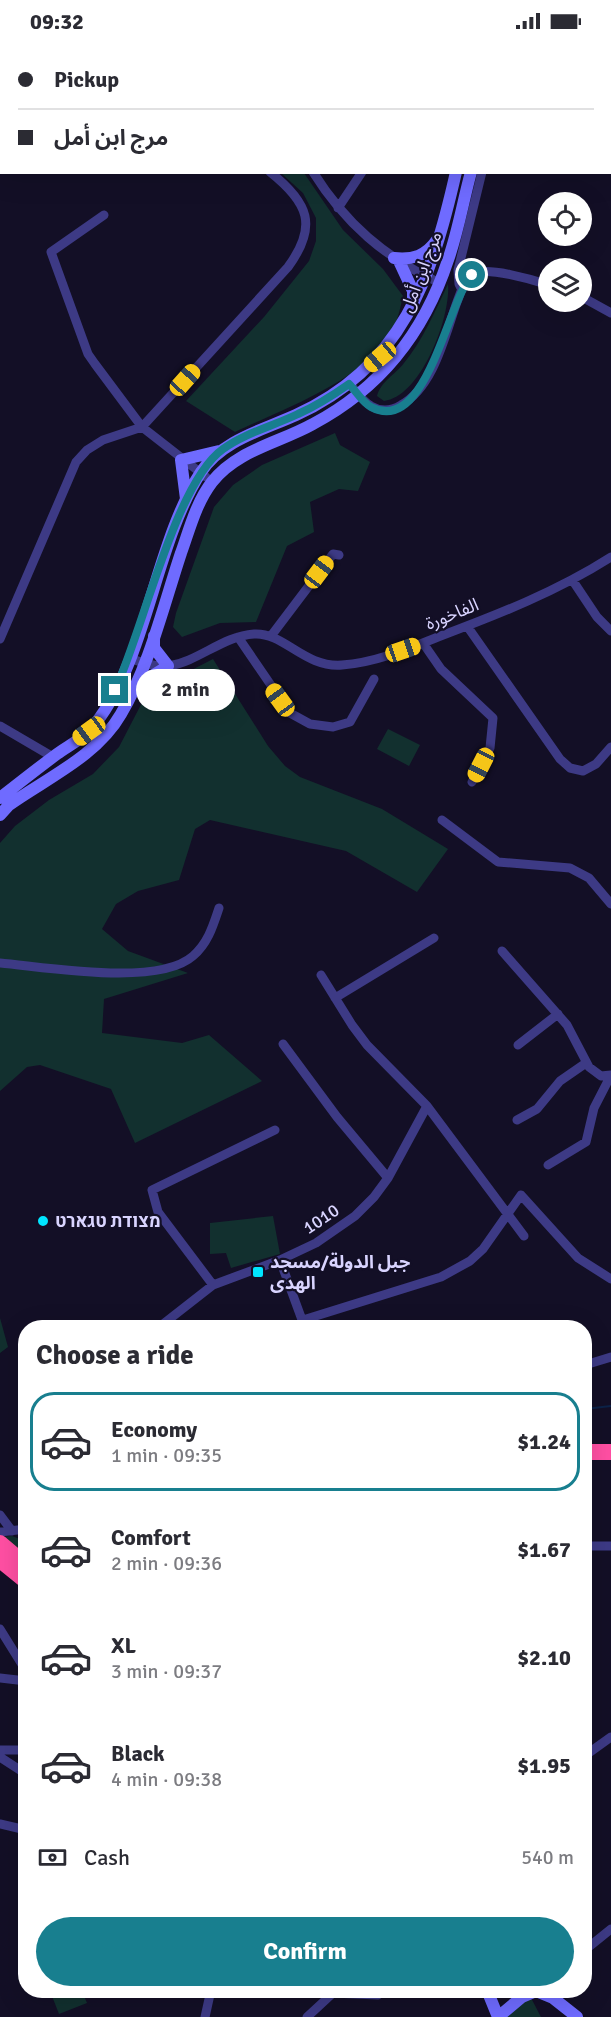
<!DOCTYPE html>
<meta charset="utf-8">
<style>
body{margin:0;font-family:Signika,"Noto Sans Arabic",Heebo,sans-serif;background:#f7f7f7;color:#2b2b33;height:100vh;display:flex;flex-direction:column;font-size:22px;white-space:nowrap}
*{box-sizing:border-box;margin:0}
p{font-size:20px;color:#7c7c81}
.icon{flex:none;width:33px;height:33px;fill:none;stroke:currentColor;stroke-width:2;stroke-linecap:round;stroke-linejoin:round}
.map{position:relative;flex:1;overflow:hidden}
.details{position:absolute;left:18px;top:1278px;width:574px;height:678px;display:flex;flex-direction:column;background:#fff;border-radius:24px;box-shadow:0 6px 24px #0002}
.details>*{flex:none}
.banner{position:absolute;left:0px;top:0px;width:612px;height:132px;box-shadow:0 6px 24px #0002;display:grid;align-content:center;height:132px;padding:0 18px;background:#fff}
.fabs{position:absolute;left:538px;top:150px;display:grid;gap:12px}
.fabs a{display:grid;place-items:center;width:54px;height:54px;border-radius:50%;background:#fff;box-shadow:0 6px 24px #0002;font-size:30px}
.end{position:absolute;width:27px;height:27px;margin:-14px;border:8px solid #187f8f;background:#fff;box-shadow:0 0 0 3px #fff}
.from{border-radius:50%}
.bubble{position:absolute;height:42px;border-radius:21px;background:#fff;box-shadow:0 6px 24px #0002;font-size:20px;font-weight:700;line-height:42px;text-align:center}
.car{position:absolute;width:18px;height:36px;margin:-18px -9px;border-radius:8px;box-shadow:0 0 4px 2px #0007;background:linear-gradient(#f5c518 24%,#345 0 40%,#f5c518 0 76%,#345 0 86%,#f5c518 0)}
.banner b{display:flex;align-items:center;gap:21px;height:57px;font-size:22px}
.banner b+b{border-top:2px solid #e1e1e2}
.banner i{width:15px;height:15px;background:#2b2b33}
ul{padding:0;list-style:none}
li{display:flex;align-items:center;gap:18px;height:99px;margin:0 12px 9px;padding:0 6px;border:3px solid transparent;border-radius:24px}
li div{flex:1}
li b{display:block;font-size:22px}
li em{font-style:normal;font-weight:700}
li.active{border-color:#187f8f}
li>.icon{width:54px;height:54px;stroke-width:1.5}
h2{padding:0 18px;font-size:27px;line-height:72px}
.pay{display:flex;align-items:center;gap:15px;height:66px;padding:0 18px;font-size:22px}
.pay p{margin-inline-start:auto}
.primary-button{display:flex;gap:12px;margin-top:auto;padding:12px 18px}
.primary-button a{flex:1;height:69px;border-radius:36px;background:#187f8f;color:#fff;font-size:24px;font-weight:700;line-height:69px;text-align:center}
.status{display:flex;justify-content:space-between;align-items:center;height:42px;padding:0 30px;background:#fff;direction:ltr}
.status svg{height:16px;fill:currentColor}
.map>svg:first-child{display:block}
.green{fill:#12302f}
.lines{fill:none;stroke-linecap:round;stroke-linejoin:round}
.stream{stroke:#0c2248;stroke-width:2}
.street{stroke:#3d3a85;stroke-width:9}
.secondary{stroke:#6f6bff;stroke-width:12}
.highway{stroke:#ff4fa3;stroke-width:16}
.route{stroke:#187f8f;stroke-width:8}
.poi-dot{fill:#00e5ff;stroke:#130f26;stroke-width:2}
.labels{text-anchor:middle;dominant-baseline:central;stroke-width:4.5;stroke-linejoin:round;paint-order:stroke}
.street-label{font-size:18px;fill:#d9d4ff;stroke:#130f26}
.poi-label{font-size:18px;font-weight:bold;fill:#d9d4ff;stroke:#130f26;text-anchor:start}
</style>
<div class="status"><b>09:32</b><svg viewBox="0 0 49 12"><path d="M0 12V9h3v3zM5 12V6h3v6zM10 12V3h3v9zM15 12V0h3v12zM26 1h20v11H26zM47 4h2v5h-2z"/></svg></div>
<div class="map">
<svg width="611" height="1975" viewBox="0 0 611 1975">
<rect width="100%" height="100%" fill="#130f26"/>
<path class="green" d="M412,0H523L413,2Z
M281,131H304L343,188L383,227L403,254C400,267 397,282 390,293C360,340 283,367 235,390L186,359L264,275L309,219L316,199V176L303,151Z
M448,242C451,275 421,355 384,359L377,354C381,339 395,333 404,321C423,298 435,269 448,242Z
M335,391L340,403L370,420L358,449L339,447L310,460L314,490L287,504L256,580L220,581L182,595L173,585L176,571L214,465L233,443L262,423Z
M213,617L268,704L285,724L300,735L382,767L448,807L417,850L346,809L210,778L195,787L179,838L138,849L116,862L102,887L128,909L188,931L104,957L102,991L182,1001L209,993L262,1039L135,1101L111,1047L40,1023L27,1025L0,1049V801L15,784L49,758L93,732L119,705L147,651Z
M388,687L420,703L409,724L377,707Z
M273,1174L280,1212L231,1226L226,1211L210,1212V1181Z
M0,1276L8,1305L0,1311Z
M12,1494L25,1499V1514L1,1495Z
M50,1949H82L87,1961L59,1972Z
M530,1954L541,1975H505Z"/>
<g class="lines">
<path class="stream" d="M483,2L486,0
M585,1367L611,1364"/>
<path class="street" d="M250,0L251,2
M0,1L1,0
M154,2L158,0
M610,6H611
M610,81H611
M313,130C345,181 385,216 440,241
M338,166L362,130
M104,173L51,210L88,312L95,322L142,385L206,435
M462,248L459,242L458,228L482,130
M582,255L611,271
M349,341C356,349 362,359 371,364C381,370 391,369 401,363C434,345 445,293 457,260C461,250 464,238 473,232C486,224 534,238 549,243
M573,539L597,575L611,589
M467,584L560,717L570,726L583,729L596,722L611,705
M271,594L333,512L339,513
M238,595L290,671L310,682L333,685L350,680L374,637
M0,597L76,420L87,408L103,398L142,385L288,225C318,184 309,161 270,130
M423,601L441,627L493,676L490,706L472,740
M129,616C140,620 157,626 169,624C199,619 223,594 254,592C284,590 304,626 342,623C374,621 408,607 438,595C497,573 558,549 611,515
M0,684L53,715
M442,778L498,820L570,826L589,836L611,862
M502,909L567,983L589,1025L601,1034L611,1033
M0,921C46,925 158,945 193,914C208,901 213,884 219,866
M321,933L352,983L367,1003L427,1064L524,1194
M335,956L434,896
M283,1002L337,1075L388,1136
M518,1003L558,972
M517,1078L537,1067L560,1039L586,1021
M548,1123L586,1100L594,1066L611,1033
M280,1218L305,1286
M213,1243L158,1170L152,1148L275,1088
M303,1278L441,1235L470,1219L483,1207L521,1153L578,1216L611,1237
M158,1286L213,1243L280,1218L316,1201L355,1174L374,1155L388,1136L427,1064
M585,1323L611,1315
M0,1473L12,1489
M0,1490L26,1487
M585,1504H611
M0,1587L26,1629
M0,1636L26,1639
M0,1708H26
M590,1710L611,1695
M0,1715L26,1732
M0,1782L26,1788
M585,1908L611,1887
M205,1975L211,1948
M307,1975L333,1951L378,1953"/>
<path class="secondary" d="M536,2L539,0
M568,2L571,0
M394,216C413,218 426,214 437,198
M399,219L413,249V262
M186,457L181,418L219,409
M133,650L150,635L168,624L154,606V594
M0,756C19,741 38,726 57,712C68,704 82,697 90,688C147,623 153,504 201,430C222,398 263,388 296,373C402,325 432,236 456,130
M0,773L9,763C47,736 97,714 121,672C149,625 164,562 181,511C190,486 196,461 212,440C237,408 279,401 313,382C381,346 424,291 448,218C458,190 463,159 471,130
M487,1948L498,1975
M498,1975L522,1955L536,1949L553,1956L577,1975"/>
<path class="highway" d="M585,1410H611
M0,1501L26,1523
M0,1518L26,1539"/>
</g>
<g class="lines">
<path class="route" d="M115,648C143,589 175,441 223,407C245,391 273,384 298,372C316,364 332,354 349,342C356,349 362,360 371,365C427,395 448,257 472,233"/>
</g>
<g class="poi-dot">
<circle cx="43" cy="1179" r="6"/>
<rect x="252" y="1224" width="12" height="12" rx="3"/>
</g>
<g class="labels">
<g class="street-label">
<text transform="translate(421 230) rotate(-69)">مرج ابن أمل</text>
<text transform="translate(452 572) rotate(-22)">الفاخورة</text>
<text transform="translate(321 1177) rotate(-34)">1010</text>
</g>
<g class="poi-label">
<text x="55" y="1179">מצודת טגארט</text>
<text x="270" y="1220">جبل الدولة/مسجد<tspan x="270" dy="21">الهدى</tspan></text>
</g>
</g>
</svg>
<div class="fabs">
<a><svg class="icon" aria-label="locate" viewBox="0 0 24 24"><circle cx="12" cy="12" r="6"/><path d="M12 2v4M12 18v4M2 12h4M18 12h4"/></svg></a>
<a><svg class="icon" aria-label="layers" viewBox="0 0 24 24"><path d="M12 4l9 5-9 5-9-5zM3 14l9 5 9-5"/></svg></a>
</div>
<i class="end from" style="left:472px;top:233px"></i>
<i class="end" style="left:115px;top:648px"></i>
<div class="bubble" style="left:136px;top:627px;width:99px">2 min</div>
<i class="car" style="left:380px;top:315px;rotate:230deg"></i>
<i class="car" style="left:185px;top:338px;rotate:42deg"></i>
<i class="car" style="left:319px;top:530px;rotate:37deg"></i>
<i class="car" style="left:403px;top:608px;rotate:71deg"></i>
<i class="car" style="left:280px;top:658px;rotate:324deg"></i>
<i class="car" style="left:89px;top:689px;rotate:234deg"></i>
<i class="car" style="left:481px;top:723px;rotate:207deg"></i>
<div class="banner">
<b><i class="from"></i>Pickup</b>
<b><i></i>مرج ابن أمل</b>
</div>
<section class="details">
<h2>Choose a ride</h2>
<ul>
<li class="active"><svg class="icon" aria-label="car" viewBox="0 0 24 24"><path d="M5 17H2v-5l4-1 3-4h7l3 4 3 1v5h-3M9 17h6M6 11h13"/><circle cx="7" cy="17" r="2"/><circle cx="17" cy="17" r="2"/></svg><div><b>Economy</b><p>1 min · 09:35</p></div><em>$1.24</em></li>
<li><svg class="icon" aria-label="car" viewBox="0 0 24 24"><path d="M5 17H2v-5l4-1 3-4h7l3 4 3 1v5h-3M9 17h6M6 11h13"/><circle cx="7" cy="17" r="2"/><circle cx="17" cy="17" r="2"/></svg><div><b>Comfort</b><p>2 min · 09:36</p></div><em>$1.67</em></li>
<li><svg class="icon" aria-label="car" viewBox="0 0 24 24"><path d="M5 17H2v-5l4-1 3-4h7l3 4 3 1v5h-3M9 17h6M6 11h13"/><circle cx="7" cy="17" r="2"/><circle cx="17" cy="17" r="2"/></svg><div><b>XL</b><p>3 min · 09:37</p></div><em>$2.10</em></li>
<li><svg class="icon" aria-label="car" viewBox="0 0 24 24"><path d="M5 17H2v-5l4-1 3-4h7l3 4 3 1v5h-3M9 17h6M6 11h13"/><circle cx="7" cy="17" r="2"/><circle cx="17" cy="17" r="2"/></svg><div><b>Black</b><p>4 min · 09:38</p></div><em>$1.95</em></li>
</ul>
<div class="pay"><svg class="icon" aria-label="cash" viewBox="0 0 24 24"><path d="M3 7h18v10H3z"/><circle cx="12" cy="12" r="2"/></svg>Cash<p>540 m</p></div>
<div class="primary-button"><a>Confirm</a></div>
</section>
</div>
